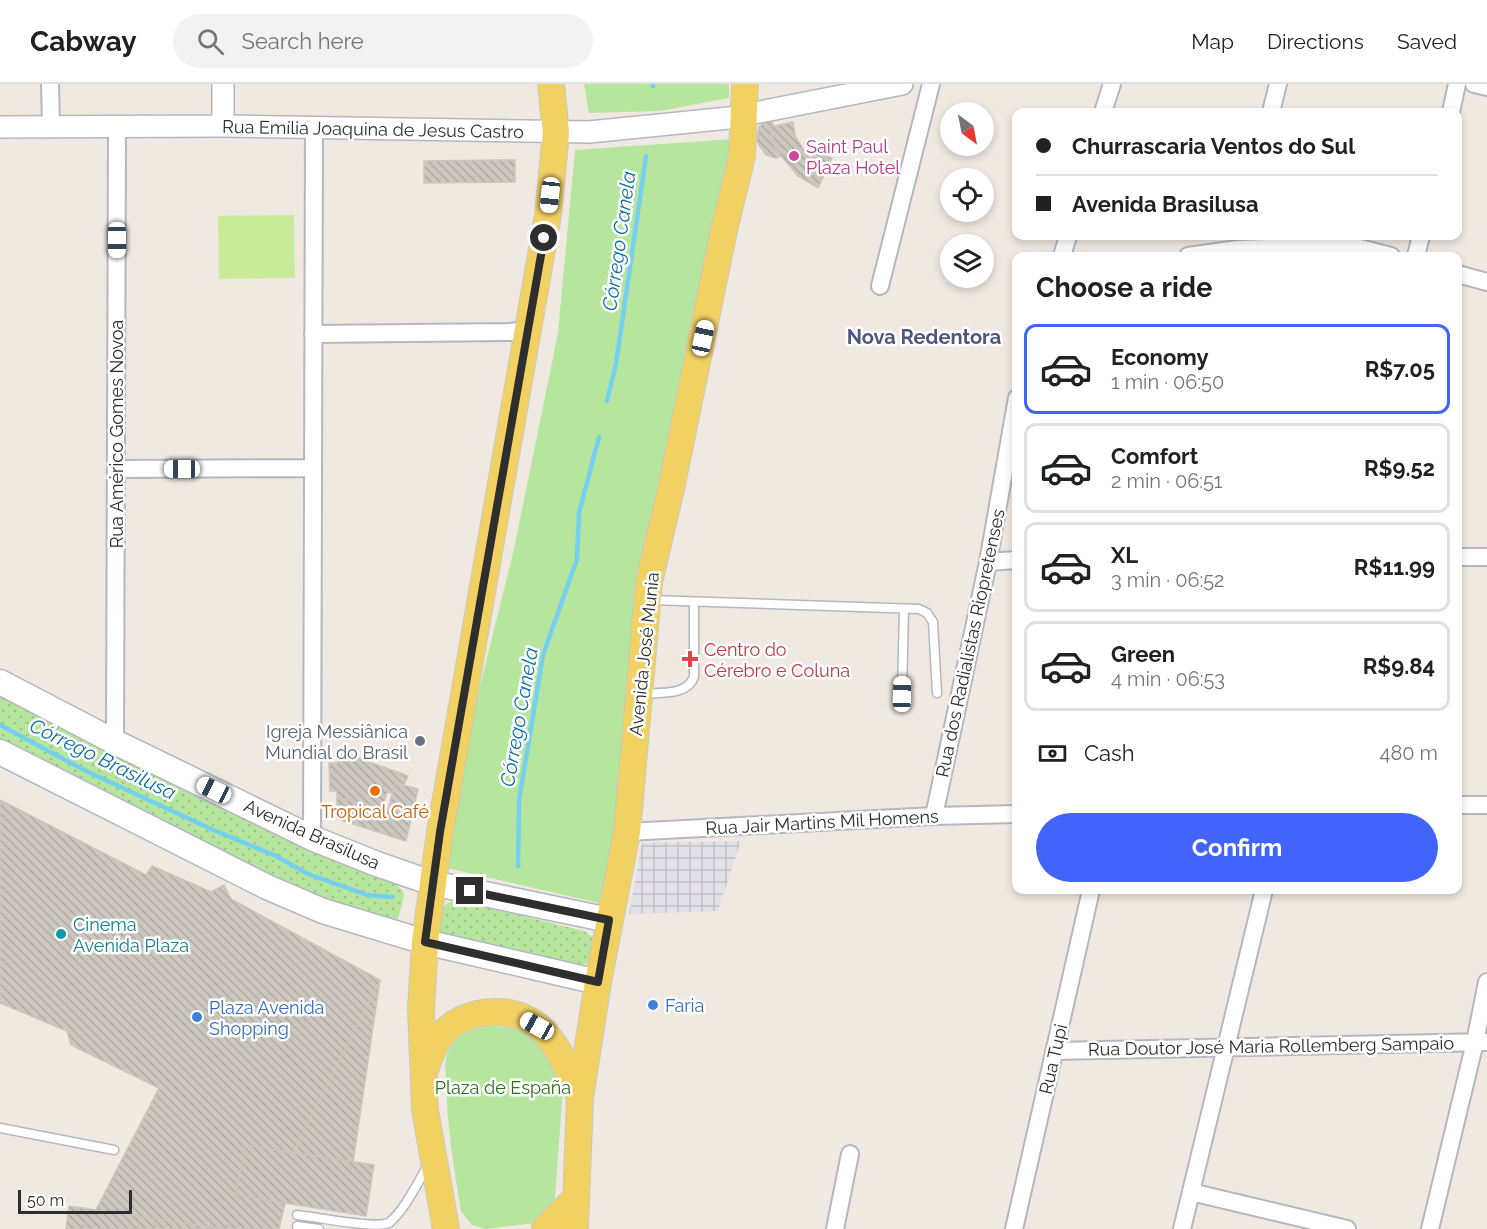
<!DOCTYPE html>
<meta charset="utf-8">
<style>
body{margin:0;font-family:Raleway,sans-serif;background:#f2f2f2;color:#202124;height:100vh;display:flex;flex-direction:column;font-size:22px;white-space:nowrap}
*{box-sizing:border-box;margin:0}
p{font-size:20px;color:#757577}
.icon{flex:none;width:33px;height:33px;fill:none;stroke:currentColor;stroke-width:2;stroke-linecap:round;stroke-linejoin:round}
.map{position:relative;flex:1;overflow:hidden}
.side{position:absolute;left:1012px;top:168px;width:450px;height:642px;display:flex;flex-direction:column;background:#fff;border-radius:12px;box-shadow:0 3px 9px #0003}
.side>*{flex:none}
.banner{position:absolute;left:1012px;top:24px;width:450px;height:132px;border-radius:12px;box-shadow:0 3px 9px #0003;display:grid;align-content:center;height:132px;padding:0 24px;background:#fff}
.needle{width:39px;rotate:148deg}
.buttons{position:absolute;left:940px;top:18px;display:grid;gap:12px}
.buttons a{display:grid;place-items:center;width:54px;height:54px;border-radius:50%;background:#fff;box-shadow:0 3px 9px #0003;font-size:30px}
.scale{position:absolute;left:18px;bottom:15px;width:114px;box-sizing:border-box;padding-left:6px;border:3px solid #2e2e2e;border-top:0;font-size:16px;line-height:21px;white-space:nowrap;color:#2e2e2e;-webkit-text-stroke:4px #fff;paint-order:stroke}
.end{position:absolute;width:27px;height:27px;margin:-14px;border:8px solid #2e2e2e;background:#fff;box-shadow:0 0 0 3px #fff}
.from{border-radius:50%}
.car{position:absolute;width:18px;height:36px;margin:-18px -9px;border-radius:8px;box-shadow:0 0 4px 2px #0007;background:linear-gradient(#fff 24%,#345 0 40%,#fff 0 76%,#345 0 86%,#fff 0)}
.banner b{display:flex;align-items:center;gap:21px;height:57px;font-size:22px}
.banner b+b{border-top:2px solid #e0e0e0}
.banner i{width:15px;height:15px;background:#202124}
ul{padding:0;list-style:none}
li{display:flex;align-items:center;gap:18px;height:90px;margin:0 12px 9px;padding:0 12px;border:3px solid #e0e0e0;border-radius:12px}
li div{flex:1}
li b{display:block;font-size:22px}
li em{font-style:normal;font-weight:700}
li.active{border-color:#4264fb}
li>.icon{width:54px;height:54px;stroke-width:1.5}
h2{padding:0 24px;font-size:27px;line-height:72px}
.pay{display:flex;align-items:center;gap:15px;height:66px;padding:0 24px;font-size:22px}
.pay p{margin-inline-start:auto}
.button{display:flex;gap:12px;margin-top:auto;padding:12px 24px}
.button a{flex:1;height:69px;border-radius:36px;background:#4264fb;color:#fff;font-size:24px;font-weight:700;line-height:69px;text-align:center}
header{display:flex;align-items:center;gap:36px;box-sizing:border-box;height:84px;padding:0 30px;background:#fff;border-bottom:2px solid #e0e0e0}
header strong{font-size:28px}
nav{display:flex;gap:33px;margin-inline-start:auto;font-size:21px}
.search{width:420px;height:54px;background:#f2f2f2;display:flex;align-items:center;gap:15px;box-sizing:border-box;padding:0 21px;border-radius:33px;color:#757577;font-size:22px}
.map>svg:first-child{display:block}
.industrial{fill:url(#industrial-grid)}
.grass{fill:url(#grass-dots)}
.park{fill:#b6e59e}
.pitch{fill:#c9ec9a}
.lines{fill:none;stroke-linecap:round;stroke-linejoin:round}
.stream{stroke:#75cff0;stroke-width:4.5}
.building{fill:url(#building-back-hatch);stroke:#cbc5ba;stroke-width:1.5}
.service-casing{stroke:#b4b7c1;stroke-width:11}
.minor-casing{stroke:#b4b7c1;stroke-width:20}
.tertiary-casing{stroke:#b4b7c1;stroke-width:24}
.secondary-casing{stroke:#b4b7c1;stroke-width:27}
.primary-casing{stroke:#c9c9c9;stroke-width:28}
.service{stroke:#fff;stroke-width:8}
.minor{stroke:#fff;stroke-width:16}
.tertiary{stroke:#fff;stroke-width:21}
.secondary{stroke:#fff;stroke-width:24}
.primary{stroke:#f2d163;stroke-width:26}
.route{stroke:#2e2e2e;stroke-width:8}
.hotel-dot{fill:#d1479c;stroke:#fff;stroke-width:2}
.health-dot{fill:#e0444e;stroke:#fff;stroke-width:2}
.worship-dot{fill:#6b7280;stroke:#fff;stroke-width:2}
.food-dot{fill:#e8710a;stroke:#fff;stroke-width:2}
.culture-dot{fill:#0f9aa8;stroke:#fff;stroke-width:2}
.shop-dot{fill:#3f7fe0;stroke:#fff;stroke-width:2}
.labels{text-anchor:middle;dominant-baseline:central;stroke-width:5;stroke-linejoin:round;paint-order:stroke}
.street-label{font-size:18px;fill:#2e2e2e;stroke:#fff}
.hotel-label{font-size:18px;fill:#b23c85;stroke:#fff;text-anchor:start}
.health-label{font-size:18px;fill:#be3a42;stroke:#fff;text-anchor:start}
.worship-label{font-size:18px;fill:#5b616d;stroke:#fff;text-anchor:end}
.food-label{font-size:18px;fill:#c56008;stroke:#fff}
.culture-label{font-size:18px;fill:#0d838f;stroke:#fff;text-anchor:start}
.shop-label{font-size:18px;fill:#366cbe;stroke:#fff;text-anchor:start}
.park-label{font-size:18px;fill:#2c6e1b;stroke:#fff}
.water-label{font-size:20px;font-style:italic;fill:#0d6fa3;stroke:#fff}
.neighbourhood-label{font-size:20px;font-weight:bold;fill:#4d5680;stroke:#fff}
</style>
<header>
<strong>Cabway</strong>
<div class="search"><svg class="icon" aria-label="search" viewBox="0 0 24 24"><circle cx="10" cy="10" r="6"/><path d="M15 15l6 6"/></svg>Search here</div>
<nav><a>Map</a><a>Directions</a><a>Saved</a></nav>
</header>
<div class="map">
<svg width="1487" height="1145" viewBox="0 0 1487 1145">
<defs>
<pattern id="industrial-grid" width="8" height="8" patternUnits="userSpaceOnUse" patternTransform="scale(1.5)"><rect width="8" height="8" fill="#e3e1e8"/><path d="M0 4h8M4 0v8" fill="none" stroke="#c3c1c7"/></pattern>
<pattern id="grass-dots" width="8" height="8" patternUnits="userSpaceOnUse" patternTransform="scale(1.5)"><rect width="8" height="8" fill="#b6e59e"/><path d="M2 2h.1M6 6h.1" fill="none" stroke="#9dc588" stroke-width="1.8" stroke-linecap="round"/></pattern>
<pattern id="building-back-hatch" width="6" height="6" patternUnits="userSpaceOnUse" patternTransform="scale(1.5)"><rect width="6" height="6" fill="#cbc7bf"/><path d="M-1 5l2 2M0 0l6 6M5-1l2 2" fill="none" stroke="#afaba4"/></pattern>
</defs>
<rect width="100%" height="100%" fill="#efe9e1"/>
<path class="industrial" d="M741,757L718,827L629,830L642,759Z"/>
<path class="grass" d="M0,606L324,768L396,799L404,809L402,821L396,839L330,823L0,659Z
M455,815L584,847C599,856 596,861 592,876L585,880L576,882L440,854L437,831L444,822Z"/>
<path class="park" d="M584,0H729V14L660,27L589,29Z
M734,55L636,499L627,593L617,748L603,820L447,784L474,626L514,465L558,249L575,66Z
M486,942L507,943L521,947L541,958L563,1003L554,1127L535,1139L485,1145L472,1141L461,1127C454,1085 447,1041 446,998C446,990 444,978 447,971C452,954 470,945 486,942Z"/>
<path class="pitch" d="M294,131L295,194L219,195L218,132Z"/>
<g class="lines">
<path class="stream" d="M653,0V2
M607,317L616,280L646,72
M0,641L86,687L211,745L274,771L308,790L367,811L392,813
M518,782L519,716L543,571L577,475L579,429L599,353"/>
</g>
<path class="building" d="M771,32L773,42L770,43L772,54L781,72L776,74L766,71L759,61L757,56L759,43Z
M793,38L795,52L807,71L811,74L819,63L827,72L832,74L818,104L798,92L776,66L770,43Z
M515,76V98L424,99V77Z
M342,668L408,692L404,701L395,699L392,709L387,708L382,725L337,713V707H330L329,679H338Z
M395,699L418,705L406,757L337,735V713L388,726Z
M0,716L146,791L152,782L211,808L224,801L231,815L380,896L293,1069L245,1061L236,1111L285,1119L279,1145H223L96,1126L159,1004L71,961L67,947L0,919Z
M380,896L353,1078L293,1069Z
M245,1061L374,1081L366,1132L236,1111Z
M69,1122L96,1126L223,1145H66Z"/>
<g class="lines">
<g class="service-casing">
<path id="service" d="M651,516L919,525L927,529L933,538L937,609
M643,610C661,608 687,612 694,593V518
M902,610L904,525
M0,1044L114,1066
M297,1131C318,1133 374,1145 389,1139C406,1124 417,1100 428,1081
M297,1142L319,1145"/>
</g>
<g class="minor-casing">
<path id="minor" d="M50,0L51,42
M1474,0L1487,3
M1103,28L1112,0
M1271,28L1278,0
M1451,28L1457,0
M1062,172L1068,152
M1188,172L1238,165L1348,161L1391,172
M1416,172L1421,152
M1458,190L1487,198
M880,202L931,0
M313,250L509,248L529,246
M116,385L313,384
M1458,473H1487
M988,478L1017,476
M115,658L117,42
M1458,721H1487
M934,732L988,478L1017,314
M627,748L934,732L1017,730
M312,754L314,45
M1054,967L1487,958
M1191,1108L1347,1145
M835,1145L850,1070
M1014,1145L1091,806
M1182,1145L1264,806
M1430,1145L1475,958L1487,898"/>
</g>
<g class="tertiary-casing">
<path id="tertiary" d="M223,0V42
M0,43L223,42L589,48L729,34L902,0"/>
</g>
<g class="secondary-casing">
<path id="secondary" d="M0,598L115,658L312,754L377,780L432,799L609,836
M0,668L267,803L323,827L425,858L598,898"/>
</g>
<g class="primary-casing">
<path id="primary" d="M425,985C430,972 435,958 444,948C468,924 512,921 538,942C559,960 570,990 580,1014
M446,1145L425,1026L421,925L425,858L440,748L548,131L556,49L551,0
M545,1145L576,1114
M575,1145L580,1014L598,898L627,748L649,498L671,405L724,146L742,72L745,0"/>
</g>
<use href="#service" class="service"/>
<use href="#minor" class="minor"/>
<use href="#tertiary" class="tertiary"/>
<use href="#secondary" class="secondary"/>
<use href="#primary" class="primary"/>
</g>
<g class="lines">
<path class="route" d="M470,807L609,836L598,898L425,858L440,748L544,154"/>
</g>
<circle class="hotel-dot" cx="794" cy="72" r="6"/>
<path class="health-dot" d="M687 566h6v6h6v6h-6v6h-6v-6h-6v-6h6z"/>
<circle class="worship-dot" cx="420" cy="657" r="6"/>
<circle class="food-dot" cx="375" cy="707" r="6"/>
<circle class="culture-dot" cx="61" cy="850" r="6"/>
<g class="shop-dot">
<circle cx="653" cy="921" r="6"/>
<circle cx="197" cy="933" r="6"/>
</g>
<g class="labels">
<g class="street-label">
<text transform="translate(373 45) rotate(1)">Rua Emília Joaquina de Jesus Castro</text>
<text transform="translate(116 350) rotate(-90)">Rua Américo Gomes Novoa</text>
<text transform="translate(970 559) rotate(-78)">Rua dos Radialistas Riopretenses</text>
<text transform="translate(644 570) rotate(-84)">Avenida José Munia</text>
<text transform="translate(822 738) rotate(-3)">Rua Jair Martins Mil Homens</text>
<text transform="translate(312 750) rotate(24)">Avenida Brasilusa</text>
<text transform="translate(1271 962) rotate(-1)">Rua Doutor José Maria Rollemberg Sampaio</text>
<text transform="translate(1053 975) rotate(-77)">Rua Tupi</text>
</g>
<g class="hotel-label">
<text x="806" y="62">Saint Paul<tspan x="806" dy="21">Plaza Hotel</tspan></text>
</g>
<g class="health-label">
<text x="704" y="565">Centro do<tspan x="704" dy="21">Cérebro e Coluna</tspan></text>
</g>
<g class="worship-label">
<text x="408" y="647">Igreja Messiânica<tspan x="408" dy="21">Mundial do Brasil</tspan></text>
</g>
<g class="food-label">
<text x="375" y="727">Tropical Café</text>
</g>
<g class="culture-label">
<text x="73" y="840">Cinema<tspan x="73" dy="21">Avenida Plaza</tspan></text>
</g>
<g class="shop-label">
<text x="665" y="921">Faria</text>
<text x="209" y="923">Plaza Avenida<tspan x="209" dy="21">Shopping</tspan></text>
</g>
<g class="park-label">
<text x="503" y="1003">Plaza de España</text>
</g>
<g class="water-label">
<text transform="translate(619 157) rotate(-82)">Córrego Canela</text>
<text transform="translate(519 633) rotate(-80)">Córrego Canela</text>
<text transform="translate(103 675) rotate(26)">Córrego Brasilusa</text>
</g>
<g class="neighbourhood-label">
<text x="924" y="253">Nova Redentora</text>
</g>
</g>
</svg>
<div class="buttons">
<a><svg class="needle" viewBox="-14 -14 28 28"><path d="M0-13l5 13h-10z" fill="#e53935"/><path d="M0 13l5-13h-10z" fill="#757577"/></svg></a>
<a><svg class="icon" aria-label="locate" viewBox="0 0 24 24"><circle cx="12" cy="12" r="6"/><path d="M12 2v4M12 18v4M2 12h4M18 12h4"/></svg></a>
<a><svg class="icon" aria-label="layers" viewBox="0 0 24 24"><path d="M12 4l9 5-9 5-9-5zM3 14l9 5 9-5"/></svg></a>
</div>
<div class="scale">50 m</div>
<i class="end from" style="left:544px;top:154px"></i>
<i class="end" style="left:470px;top:807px"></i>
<i class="car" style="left:550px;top:111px;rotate:186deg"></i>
<i class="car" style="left:117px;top:156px;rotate:180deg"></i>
<i class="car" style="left:703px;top:254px;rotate:12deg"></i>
<i class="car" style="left:182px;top:385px;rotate:270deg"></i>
<i class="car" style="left:902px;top:610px;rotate:1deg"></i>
<i class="car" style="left:214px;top:706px;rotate:296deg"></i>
<i class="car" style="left:537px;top:942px;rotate:299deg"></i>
<div class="banner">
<b><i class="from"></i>Churrascaria Ventos do Sul</b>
<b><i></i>Avenida Brasilusa</b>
</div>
<section class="side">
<h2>Choose a ride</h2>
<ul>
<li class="active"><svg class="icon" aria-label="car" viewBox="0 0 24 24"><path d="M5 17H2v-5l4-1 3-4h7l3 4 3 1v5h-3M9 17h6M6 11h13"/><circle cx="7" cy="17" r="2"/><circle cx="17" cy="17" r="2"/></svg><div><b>Economy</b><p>1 min · 06:50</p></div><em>R$7.05</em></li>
<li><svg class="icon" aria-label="car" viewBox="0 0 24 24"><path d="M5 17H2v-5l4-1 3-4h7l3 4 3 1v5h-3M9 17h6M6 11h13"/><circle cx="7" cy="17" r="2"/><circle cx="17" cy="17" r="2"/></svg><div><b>Comfort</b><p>2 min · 06:51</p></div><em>R$9.52</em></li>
<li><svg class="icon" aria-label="car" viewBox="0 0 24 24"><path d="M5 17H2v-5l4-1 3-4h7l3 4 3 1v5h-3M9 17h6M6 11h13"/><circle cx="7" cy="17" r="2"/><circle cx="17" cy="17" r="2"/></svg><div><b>XL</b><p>3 min · 06:52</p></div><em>R$11.99</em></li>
<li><svg class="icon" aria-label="car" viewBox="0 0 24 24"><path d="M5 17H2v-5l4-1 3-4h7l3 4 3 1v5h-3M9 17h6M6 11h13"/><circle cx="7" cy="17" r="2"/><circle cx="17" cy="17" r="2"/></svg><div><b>Green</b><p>4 min · 06:53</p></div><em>R$9.84</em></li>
</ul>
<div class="pay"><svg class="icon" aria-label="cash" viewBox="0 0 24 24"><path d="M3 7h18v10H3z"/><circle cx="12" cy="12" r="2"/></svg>Cash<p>480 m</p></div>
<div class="button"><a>Confirm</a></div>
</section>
</div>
